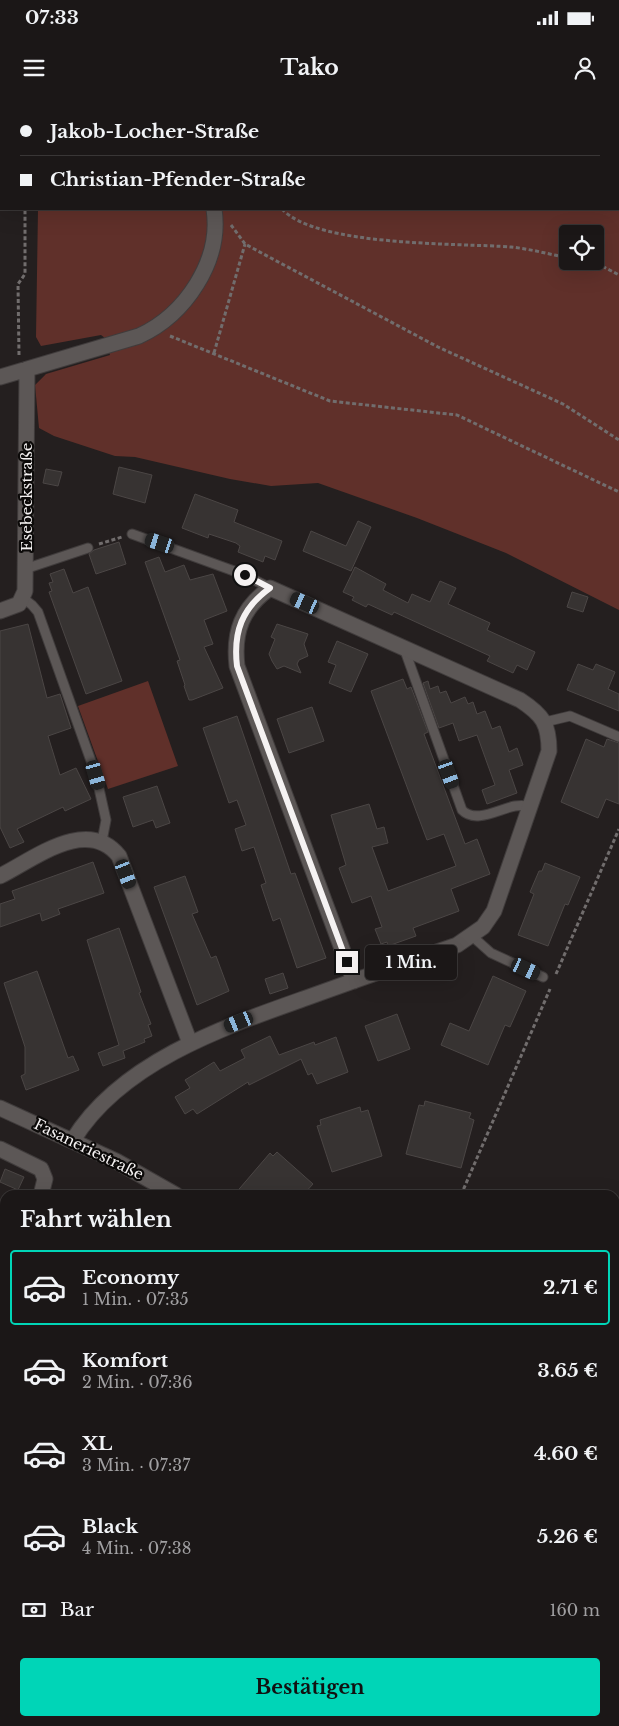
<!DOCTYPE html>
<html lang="de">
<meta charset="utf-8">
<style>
body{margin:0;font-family:"Libre Baskerville",serif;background:#282424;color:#f1f3f6;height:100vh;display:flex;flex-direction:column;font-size:19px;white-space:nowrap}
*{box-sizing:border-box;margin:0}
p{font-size:16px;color:#a09fa1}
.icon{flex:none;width:28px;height:28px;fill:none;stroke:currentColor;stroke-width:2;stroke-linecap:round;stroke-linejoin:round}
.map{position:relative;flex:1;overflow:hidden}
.drawer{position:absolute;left:0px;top:1090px;width:620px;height:536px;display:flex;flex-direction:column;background:#1b1717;border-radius:15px 15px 0 0;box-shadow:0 5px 20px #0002,0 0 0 1px #393636}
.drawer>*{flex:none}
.top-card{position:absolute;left:0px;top:0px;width:620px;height:110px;box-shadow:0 5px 20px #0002,0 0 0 1px #393636;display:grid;align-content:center;height:110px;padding:0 20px;background:#1b1717}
.tools{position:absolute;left:559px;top:125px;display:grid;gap:10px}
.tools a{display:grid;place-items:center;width:45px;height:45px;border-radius:5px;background:#1b1717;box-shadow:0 5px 20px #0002,0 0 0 1px #393636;font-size:25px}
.end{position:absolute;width:22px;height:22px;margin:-11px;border:6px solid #f5f2f2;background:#111;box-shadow:0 0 0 2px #111}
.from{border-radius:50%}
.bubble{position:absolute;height:35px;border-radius:5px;background:#1b1717;box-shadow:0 5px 20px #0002,0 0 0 1px #393636;font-size:16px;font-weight:700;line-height:35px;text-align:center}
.car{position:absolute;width:15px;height:30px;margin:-15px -8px;border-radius:6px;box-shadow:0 0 4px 1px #0007;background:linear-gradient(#222 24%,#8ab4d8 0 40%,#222 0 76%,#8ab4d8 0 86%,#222 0)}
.top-card b{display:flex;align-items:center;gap:18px;height:48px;font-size:19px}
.top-card b+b{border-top:1px solid #393636}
.top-card i{width:12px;height:12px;background:#f1f3f6}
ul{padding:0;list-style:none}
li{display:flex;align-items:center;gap:15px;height:75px;margin:0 10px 8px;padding:0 10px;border:2px solid transparent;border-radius:5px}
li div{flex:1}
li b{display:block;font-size:19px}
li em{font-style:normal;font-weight:700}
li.selected{border-color:#00d5b7}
li>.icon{width:45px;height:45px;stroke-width:1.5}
h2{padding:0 20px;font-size:22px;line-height:60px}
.pay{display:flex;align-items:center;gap:12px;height:55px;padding:0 20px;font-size:19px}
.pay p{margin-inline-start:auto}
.cta{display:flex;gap:10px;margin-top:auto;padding:10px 20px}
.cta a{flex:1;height:58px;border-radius:5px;background:#00d5b7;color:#111;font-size:20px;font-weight:700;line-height:58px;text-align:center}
.status{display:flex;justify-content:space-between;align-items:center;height:35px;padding:0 25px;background:#1b1717;direction:ltr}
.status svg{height:14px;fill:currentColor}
header{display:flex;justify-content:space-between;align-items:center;height:65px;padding:0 20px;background:#1b1717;font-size:22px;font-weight:700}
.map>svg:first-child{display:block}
.green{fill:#60302a;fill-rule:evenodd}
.building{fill:#373332;stroke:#4b4645}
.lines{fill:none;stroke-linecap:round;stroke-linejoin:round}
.lane-casing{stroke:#403c3c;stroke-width:11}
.street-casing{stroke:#403c3c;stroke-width:17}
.secondary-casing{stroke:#403c3c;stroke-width:17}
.path{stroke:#716d6d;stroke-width:3;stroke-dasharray:4 2.5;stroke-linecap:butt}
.lane{stroke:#5c5756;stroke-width:9}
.street{stroke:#5c5756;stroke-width:15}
.secondary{stroke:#5c5756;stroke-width:15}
.route{stroke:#f5f2f2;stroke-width:6}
.labels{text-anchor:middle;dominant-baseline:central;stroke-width:4.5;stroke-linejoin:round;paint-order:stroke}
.street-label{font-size:15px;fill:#f5f2f2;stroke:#0c0a09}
</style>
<div class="status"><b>07:33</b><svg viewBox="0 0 49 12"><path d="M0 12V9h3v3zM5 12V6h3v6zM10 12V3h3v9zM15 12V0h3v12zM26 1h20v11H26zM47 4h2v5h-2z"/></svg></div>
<header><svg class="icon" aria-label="menu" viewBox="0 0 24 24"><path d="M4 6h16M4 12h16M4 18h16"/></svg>Tako<svg class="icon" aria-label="person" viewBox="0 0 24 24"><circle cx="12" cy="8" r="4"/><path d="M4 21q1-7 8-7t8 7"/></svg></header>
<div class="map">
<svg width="619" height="1626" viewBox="0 0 619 1626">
<rect width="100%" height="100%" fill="#241f1f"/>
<path class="green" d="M0,0H619V510L506,453L417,418L318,383L271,386L230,379L135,357L115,356L54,336L39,328L35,285L46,274L110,255L105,238L101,235L41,246L36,237L38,109H619V1H1L0,16ZM568,134H595V161H568Z
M148,581L178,666L108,689L78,606Z"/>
<path class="building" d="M119,367L152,375L145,403L113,394Z
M46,369L62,372L58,386L43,383Z
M195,394L238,410L234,422L282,441L275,460L265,456L263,462L238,452L240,446L236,443L209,434L208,438L182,428Z
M358,421L371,427L351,471L303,451L311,431L346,446Z
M119,442L126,464L96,474L89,454L94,450Z
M159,457L165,472L184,465L190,480L213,474L227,511L204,520L213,544L204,547L223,588L192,600H189L184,586L185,585L177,561L180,560L145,462Z
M355,467L386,484L383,490L408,503L412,494L430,502L440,481L456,488L448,504L490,523L487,530L535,552L527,570L517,565L513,573L487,561L490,556L394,512L392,515L368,504L366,507L352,500L354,497L343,492Z
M64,469L73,493L88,487L122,581L86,594L49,492L52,491L49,483L53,482L50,474Z
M572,492L588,497L583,512L567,507Z
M28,524L47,598L60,594L71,628L48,636L60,675L76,668L91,699L65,711L63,707L17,729L24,742L10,748L0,727V531Z
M277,524L308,534L304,544L308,556L299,560L297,564L301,573L284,566L277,569L272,561L269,554L275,539L271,537Z
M337,541L368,554L351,592L329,583L336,565L328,562Z
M578,564L593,570L596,564L615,572L608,589L619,594V611L567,590Z
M403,579L407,589L411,587L428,632L424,634L465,744L477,739L490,774L451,789L459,811L413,828L416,836L388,846L387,842L381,844L375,829L382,827L371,796L352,803L339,768L346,765L331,715L369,704L377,729L384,727L388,743L372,747L388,791L456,766L444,734L427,740L371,591Z
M428,581L430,589L438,586L440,593L446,591L451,603L465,597L468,604L473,602L477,614L485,611L492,629L500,626L509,652L517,648L523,665L509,670L517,693L487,704L482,690L495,685L477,635L459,641L453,623L439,628L423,583Z
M312,607L324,641L289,653L277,619Z
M237,616L291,774L295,773L326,858L297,868L280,818L273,821L261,785L266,783L254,747L242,751L235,729L246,725L237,700L229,703L203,628Z
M586,639L604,647L607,639L619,643V704L606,699L598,718L561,702Z
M157,686L170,723L156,728L153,720L133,727L123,697Z
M93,762L104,793L58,809L60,814L42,821L40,813L0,827V804L15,799L12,791Z
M545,763L580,777L568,805L565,804L548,846L518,835L534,794L530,792L539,771H542Z
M185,776L198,812L192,814L211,858L216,856L229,891L197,905L154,787Z
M119,828L141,892L139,893L151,924L148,925L152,936L144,939L145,942L123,951L125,958L103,966L98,953L119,945L87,840Z
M37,871L68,958L73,956L79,970L26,990L21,976L25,974V947L4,883Z
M283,873L288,888L270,894L265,879Z
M493,876L526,891L510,927L505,925L488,965L441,945L450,923L469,931Z
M397,914L410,949L378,961L365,926Z
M270,936L279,955L314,942L315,945L336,937L348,972L317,984L312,973L308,975L301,959L249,985L248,982L197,1014L193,1009L185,1014L175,997L190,988L185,980L214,962L220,971L245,958L241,950Z
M425,1001L471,1013L469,1018L474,1020L461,1068L406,1054L419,1005L424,1006Z
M360,1007L361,1012L368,1010L382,1056L332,1072L317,1026L321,1025L320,1020Z
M277,1052L313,1084L303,1095H234L270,1053L273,1056Z
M5,1069L24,1077L18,1090L0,1082Z"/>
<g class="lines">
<g class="lane-casing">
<path id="lane" d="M132,434L245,475L270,488
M25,469L88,448
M23,498L32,505L38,512L96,675L106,720L102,741
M404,548L462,710C475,724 499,709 515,706C521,705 526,706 532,706
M545,622L570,616L619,637
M472,836L491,853L543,877
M0,1538L5,1530
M267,1626L276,1621"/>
</g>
<g class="street-casing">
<path id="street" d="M0,30L1,29
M0,277L139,236C185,215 222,161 214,109
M0,511L19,504L25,491L27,269
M0,776C34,759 87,716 119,756L190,943
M73,1040C121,962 224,927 306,898C356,880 407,862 457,845L483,827L494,811L549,651C549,624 543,615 520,600L270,488C242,508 233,532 237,566L354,881
M0,1049L41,1069L45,1079L41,1095
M84,1621L114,1626
M145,1621L148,1626
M474,1621L475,1626
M31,1626L38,1621"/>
</g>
<g class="secondary-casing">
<path id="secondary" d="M0,1008L116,1061L176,1095
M615,1294L619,1296"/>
</g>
<path class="path" d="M164,0L165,1
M223,0L224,1
M6,1L7,0
M282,109C317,147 459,143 511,147C530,149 549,154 568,158
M231,125L245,144L269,157L438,247L563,304L619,340
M584,161L598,164L619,175
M170,236L330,301L457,315L619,392
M214,253L245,144
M19,255L18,184L25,174V109
M99,444L122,437
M556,874L619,729
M461,1095L550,889"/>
<use href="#lane" class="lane"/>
<use href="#street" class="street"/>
<use href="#secondary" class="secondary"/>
</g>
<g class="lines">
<path class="route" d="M245,475L270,488C242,508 233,532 237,566L347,862"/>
</g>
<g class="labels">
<g class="street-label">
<text transform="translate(26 397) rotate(-90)">Esebeckstraße</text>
<text transform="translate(89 1049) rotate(26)">Fasaneriestraße</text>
</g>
</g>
</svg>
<div class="tools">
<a><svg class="icon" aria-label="locate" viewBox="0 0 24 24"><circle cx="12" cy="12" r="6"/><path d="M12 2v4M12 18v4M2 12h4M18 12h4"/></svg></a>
</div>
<i class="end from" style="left:245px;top:475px"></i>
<i class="end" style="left:347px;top:862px"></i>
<div class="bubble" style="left:365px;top:845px;width:92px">1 Min.</div>
<i class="car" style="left:160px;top:443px;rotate:288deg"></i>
<i class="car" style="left:305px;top:503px;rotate:294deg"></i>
<i class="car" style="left:449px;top:674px;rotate:160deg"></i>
<i class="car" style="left:96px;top:675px;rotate:164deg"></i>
<i class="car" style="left:126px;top:774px;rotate:159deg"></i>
<i class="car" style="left:526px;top:869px;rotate:115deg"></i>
<i class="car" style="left:239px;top:922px;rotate:248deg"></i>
<div class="top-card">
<b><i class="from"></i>Jakob-Locher-Straße</b>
<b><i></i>Christian-Pfender-Straße</b>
</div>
<section class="drawer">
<h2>Fahrt wählen</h2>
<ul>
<li class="selected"><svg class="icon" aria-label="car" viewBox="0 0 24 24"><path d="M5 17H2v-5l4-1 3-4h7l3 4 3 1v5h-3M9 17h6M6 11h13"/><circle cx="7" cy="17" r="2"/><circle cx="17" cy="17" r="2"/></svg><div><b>Economy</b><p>1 Min. · 07:35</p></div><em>2.71 €</em></li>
<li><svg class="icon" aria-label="car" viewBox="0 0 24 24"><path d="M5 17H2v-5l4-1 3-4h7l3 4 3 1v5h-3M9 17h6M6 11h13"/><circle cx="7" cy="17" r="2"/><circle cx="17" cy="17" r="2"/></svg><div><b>Komfort</b><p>2 Min. · 07:36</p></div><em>3.65 €</em></li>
<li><svg class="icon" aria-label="car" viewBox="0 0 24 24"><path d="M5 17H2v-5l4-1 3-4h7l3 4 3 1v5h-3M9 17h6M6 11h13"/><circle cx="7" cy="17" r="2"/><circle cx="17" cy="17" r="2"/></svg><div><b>XL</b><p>3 Min. · 07:37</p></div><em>4.60 €</em></li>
<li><svg class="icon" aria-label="car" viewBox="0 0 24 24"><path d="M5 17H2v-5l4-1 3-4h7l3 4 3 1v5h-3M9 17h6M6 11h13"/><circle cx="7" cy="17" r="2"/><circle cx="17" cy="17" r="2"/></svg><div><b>Black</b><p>4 Min. · 07:38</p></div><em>5.26 €</em></li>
</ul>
<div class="pay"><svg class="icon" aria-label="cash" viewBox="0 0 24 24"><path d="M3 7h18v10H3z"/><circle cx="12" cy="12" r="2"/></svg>Bar<p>160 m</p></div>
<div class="cta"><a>Bestätigen</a></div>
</section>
</div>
